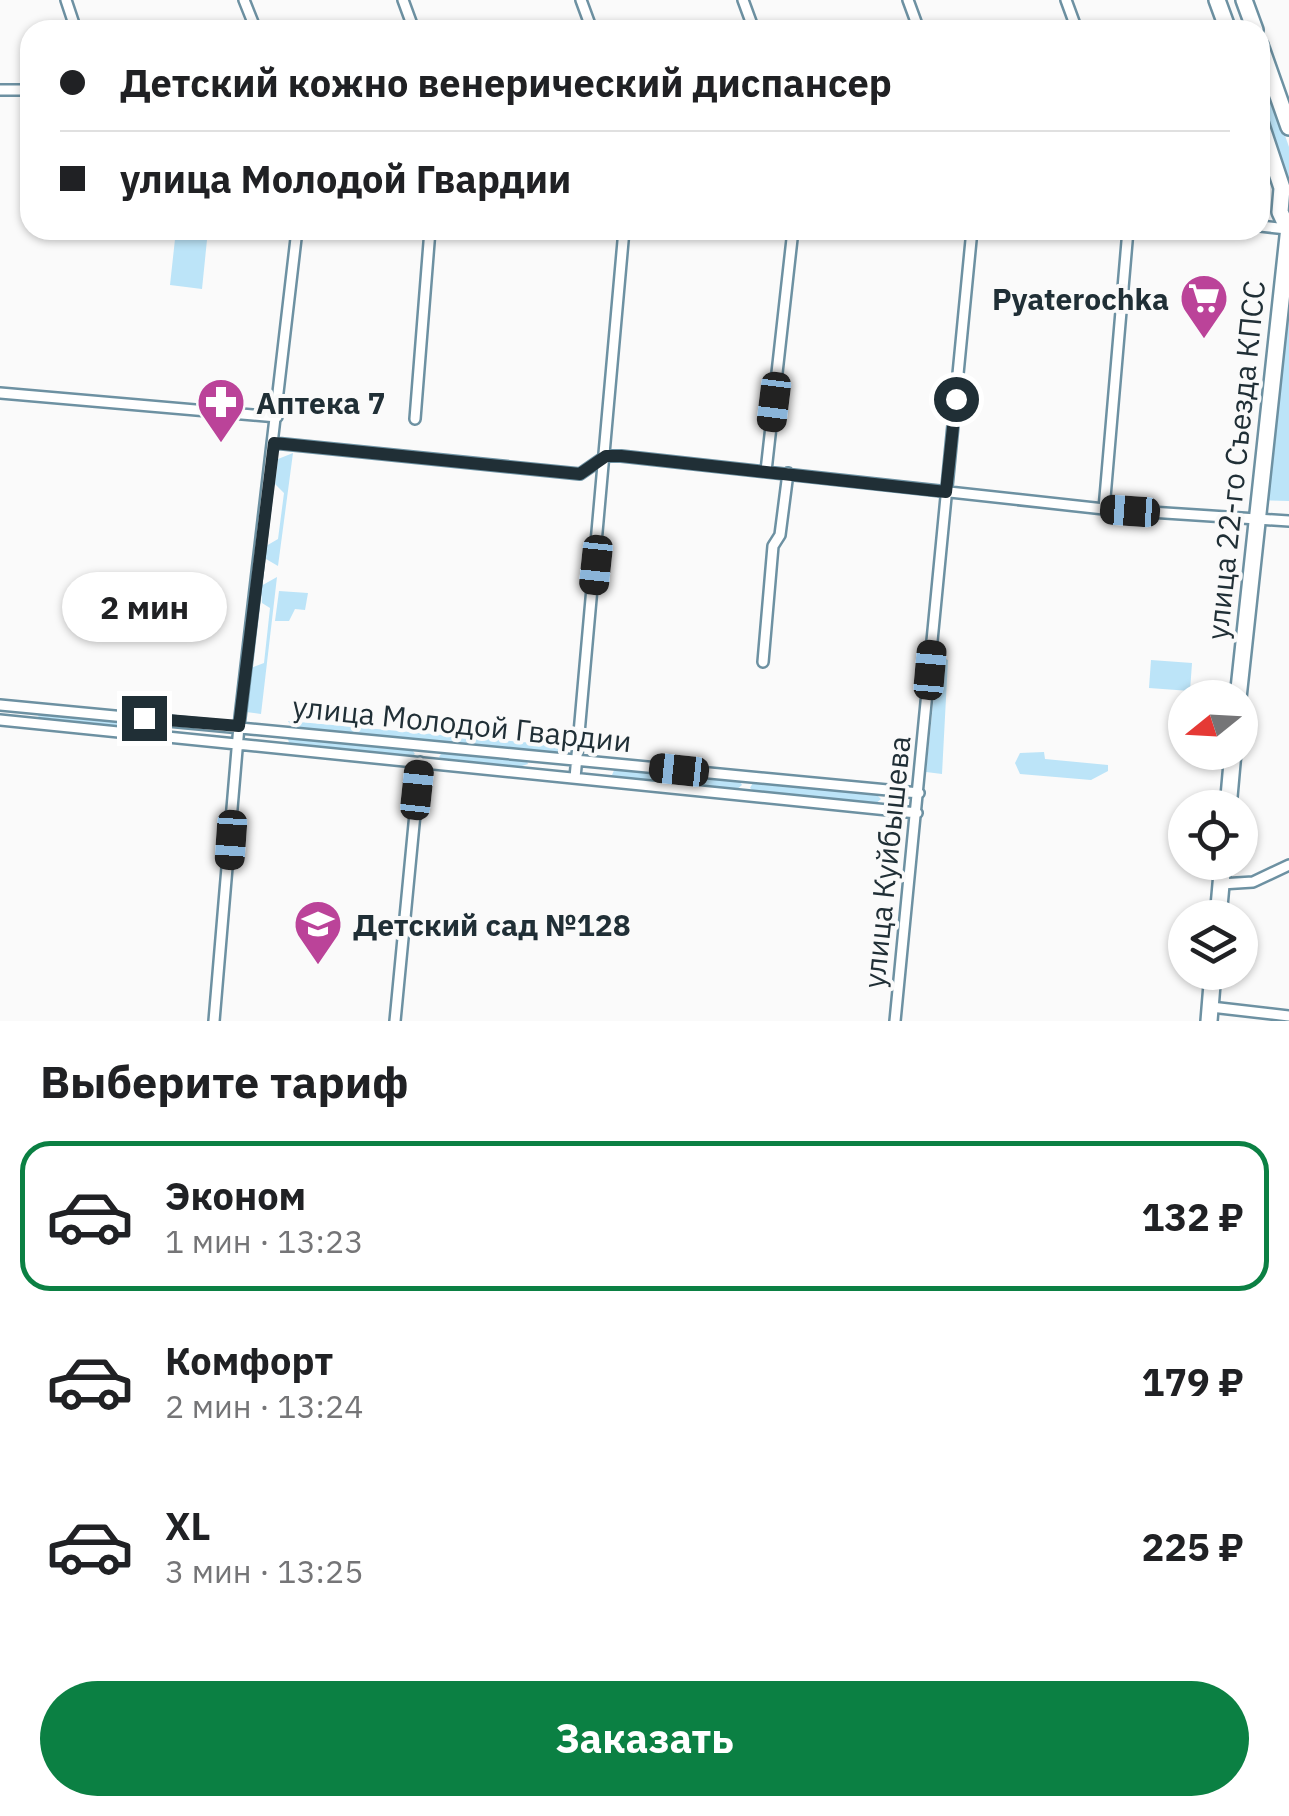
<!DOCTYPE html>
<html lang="ru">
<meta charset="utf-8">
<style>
body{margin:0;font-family:"IBM Plex Sans",sans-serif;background:#f2f2f2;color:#202124;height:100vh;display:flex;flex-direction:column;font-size:38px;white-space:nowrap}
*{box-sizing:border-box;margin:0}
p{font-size:32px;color:#757577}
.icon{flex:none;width:55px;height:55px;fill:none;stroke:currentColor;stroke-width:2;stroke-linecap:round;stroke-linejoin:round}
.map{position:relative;height:1021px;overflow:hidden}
.details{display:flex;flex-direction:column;background:#fff;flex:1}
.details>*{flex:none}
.top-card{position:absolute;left:20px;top:20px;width:1250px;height:220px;border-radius:30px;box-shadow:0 2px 8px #0004;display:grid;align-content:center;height:220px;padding:0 40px;background:#fff}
.needle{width:65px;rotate:252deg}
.tools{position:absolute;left:1168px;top:680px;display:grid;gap:20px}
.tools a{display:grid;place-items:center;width:90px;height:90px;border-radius:50%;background:#fff;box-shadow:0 2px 8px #0004;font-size:50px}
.end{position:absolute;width:45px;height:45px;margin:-22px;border:12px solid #202f36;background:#fff;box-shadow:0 0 0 5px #fff}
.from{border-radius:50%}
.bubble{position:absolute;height:70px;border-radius:35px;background:#fff;box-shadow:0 2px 8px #0004;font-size:32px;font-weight:800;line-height:70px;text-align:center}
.car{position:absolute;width:30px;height:60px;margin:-30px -15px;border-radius:12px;box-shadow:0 0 8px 2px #0007;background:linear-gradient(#222 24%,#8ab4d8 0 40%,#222 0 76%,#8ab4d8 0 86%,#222 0)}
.top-card b{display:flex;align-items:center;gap:35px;height:95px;font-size:38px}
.top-card b+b{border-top:2px solid #e0e0e0}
.top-card i{width:25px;height:25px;background:#202124}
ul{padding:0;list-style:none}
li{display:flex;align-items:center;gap:30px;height:150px;margin:0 20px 15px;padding:0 20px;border:5px solid transparent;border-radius:30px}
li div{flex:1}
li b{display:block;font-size:38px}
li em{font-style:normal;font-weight:800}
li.selected{border-color:#0b8043}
li>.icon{width:90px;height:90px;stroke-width:1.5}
h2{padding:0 40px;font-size:45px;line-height:120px}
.primary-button{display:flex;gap:20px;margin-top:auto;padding:20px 40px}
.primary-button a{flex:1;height:115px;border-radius:60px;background:#0b8043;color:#fff;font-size:40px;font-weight:800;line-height:115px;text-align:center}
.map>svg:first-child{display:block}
.green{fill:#bce4f8}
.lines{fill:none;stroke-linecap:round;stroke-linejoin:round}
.minor-casing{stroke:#6d91a2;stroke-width:14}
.primary-casing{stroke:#6d91a2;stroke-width:20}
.minor{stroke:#fff;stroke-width:9}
.primary{stroke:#fff;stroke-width:15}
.route{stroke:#202f36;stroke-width:12}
.labels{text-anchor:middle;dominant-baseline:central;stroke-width:8;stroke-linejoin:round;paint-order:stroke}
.poi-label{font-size:30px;font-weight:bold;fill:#202f36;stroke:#fafafa;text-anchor:start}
.street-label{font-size:30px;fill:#202f36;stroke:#fafafa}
</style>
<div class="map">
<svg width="1289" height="1021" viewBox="0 0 1289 1021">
<rect width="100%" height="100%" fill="#fafafa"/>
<path class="green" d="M1260,64L1289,147V217L1260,101Z
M176,230H208L202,289L170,285Z
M1289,245V501L1256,500Z
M293,453L278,566L266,559V546L278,539L284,493L275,484L278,459Z
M277,577L261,714L246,712L251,668L264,663L270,608L262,603L261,586Z
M279,591L308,593L305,610L295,609L289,621H275Z
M938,656L948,660L942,774L926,772Z
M1151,660L1192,663L1190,691L1149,688Z
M36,712L133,722L134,725L129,730L41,721Z
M288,721L567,746L556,754L293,729Z
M287,737L410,747L415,754L411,757L290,745Z
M443,751L526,758L528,764L516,768L444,761L439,757Z
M1044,752L1045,759L1108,765V771L1091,780L1020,774L1015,763L1020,753Z
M615,768L739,780L742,785L736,790L616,779L612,775Z
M754,781L875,793L881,799L874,805L755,792L750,788Z"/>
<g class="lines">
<g class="minor-casing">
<path id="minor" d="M66,0L76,30
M244,0L256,30
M403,0L414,30
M581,0L592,30
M743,0L754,30
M908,0L919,30
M1066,0L1077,30
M0,90H30
M1260,226L1287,229
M0,393L277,417
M415,419L430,230
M274,443L580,474L606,456H621L1104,509L1289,521
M766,471L793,230
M1104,509L1128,230
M763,662L773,546L780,535L788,473
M0,705L919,793
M0,720L917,813
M575,778L624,230
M1221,884L1253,882L1289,865
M1211,1007L1289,1016
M214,1021L239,726L297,230
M395,1021L420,762
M895,1021L972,230"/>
</g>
<g class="primary-casing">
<path id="primary" d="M1217,0L1228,30
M1244,0L1255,30
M1260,45L1289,127
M1260,122L1282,188L1280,212L1288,229
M1238,698L1289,227
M1228,808L1233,752
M1218,918L1223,862
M1209,1021L1213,972"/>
</g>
<use href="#minor" class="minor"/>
<use href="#primary" class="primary"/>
</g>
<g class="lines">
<path class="route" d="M144,718L239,726L274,443L580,474L606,456H621L946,492L956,399"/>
</g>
<defs>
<g id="supermarket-pin" transform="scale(2.5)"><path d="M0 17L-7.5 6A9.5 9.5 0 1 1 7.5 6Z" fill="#bb4399" stroke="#fafafa"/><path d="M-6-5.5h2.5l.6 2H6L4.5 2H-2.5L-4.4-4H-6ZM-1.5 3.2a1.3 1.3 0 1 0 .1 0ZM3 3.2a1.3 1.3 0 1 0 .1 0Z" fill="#fff"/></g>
<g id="pharmacy-pin" transform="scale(2.5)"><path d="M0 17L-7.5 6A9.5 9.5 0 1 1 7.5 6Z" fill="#bb4399" stroke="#fafafa"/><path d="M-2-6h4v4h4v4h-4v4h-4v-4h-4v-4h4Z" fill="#fff"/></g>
<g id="school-pin" transform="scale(2.5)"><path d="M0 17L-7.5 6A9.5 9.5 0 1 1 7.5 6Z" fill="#bb4399" stroke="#fafafa"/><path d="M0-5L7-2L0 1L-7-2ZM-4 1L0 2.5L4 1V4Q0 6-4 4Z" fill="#fff"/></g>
</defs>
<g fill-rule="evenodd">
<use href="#supermarket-pin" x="1204" y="298"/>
<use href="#pharmacy-pin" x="221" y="402"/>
<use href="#school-pin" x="318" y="924"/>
</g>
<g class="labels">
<g class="poi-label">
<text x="1169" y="298" text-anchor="end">Pyaterochka</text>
<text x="256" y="402">Аптека 7</text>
<text x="353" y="924">Детский сад №128</text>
</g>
<g class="street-label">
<text transform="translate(1235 460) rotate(-84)">улица 22-го Съезда КПСС</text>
<text transform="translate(462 723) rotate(6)">улица Молодой Гвардии</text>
<text transform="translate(886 862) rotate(-84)">улица Куйбышева</text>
</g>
</g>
</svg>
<div class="tools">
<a><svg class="needle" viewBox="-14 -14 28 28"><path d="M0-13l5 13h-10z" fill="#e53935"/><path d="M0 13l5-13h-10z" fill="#757577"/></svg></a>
<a><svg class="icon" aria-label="locate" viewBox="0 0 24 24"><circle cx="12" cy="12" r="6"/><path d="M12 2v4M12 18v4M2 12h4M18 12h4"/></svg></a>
<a><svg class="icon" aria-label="layers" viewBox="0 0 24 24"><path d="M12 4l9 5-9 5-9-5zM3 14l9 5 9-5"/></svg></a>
</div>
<i class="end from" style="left:956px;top:399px"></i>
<i class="end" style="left:144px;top:718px"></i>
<div class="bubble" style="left:62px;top:572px;width:165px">2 мин</div>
<i class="car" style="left:774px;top:402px;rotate:187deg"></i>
<i class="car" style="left:1130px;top:511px;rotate:274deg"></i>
<i class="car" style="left:596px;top:565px;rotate:186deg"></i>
<i class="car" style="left:930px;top:670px;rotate:5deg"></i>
<i class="car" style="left:679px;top:770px;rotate:276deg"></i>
<i class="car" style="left:417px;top:790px;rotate:6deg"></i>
<i class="car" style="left:231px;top:840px;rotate:184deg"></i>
<div class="top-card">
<b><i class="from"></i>Детский кожно венерический диспансер</b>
<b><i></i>улица Молодой Гвардии</b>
</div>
</div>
<section class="details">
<h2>Выберите тариф</h2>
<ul>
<li class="selected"><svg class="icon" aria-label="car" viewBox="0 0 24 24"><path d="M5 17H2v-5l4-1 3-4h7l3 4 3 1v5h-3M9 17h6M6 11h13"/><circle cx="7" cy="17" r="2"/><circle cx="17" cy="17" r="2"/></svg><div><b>Эконом</b><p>1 мин · 13:23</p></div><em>132 ₽</em></li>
<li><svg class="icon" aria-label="car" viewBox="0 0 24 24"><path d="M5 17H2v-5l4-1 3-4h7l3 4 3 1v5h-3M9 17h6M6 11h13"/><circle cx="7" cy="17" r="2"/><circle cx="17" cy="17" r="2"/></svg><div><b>Комфорт</b><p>2 мин · 13:24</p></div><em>179 ₽</em></li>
<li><svg class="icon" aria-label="car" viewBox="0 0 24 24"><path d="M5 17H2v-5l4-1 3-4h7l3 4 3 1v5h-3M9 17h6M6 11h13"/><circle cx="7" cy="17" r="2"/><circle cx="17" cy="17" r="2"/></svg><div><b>XL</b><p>3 мин · 13:25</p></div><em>225 ₽</em></li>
</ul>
<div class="primary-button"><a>Заказать</a></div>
</section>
